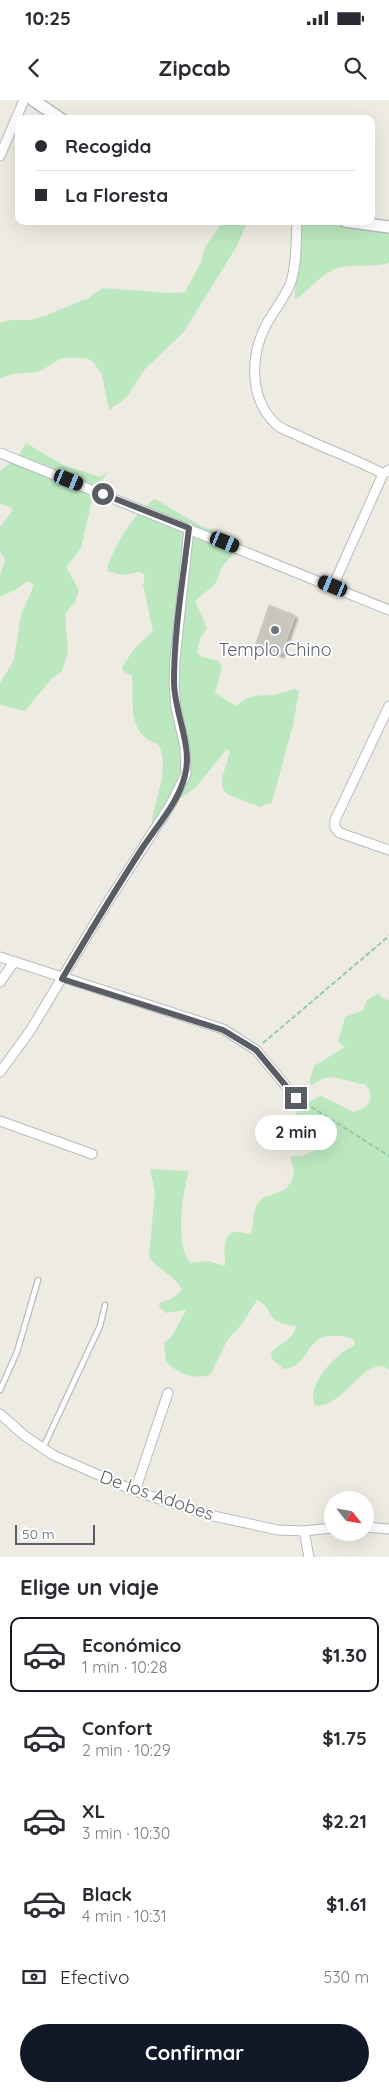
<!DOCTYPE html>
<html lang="es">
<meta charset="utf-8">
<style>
body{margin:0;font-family:Quicksand,sans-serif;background:#f7f7f7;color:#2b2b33;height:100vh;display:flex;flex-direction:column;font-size:19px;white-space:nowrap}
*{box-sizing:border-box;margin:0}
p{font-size:16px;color:#7c7c81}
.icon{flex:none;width:28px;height:28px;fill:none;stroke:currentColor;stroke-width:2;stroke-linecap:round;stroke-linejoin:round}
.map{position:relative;height:1457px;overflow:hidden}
.sheet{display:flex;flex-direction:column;background:#fff;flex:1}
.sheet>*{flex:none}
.guide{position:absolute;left:15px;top:15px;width:360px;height:110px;border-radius:10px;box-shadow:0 5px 20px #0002;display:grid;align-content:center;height:110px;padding:0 20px;background:#fff}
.needle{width:32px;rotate:120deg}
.tools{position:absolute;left:324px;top:1391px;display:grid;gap:10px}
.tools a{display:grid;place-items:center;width:50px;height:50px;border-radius:50%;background:#fff;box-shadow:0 5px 20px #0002;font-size:25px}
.scale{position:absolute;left:15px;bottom:12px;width:80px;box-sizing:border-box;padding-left:5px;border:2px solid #5a5e64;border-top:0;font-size:14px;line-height:18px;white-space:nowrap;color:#5a5e64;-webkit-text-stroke:4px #fff;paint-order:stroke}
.end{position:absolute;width:22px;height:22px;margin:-11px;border:6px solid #5a5e64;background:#fff;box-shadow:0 0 0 2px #fff}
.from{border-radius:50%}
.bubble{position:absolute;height:35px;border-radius:18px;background:#fff;box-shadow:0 5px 20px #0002;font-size:16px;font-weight:700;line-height:35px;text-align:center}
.car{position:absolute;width:15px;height:30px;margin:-15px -8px;border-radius:6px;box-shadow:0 0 4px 1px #0007;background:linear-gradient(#222 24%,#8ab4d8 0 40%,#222 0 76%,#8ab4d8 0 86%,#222 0)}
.guide b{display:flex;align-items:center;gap:18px;height:48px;font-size:19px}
.guide b+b{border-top:1px solid #e1e1e2}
.guide i{width:12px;height:12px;background:#2b2b33}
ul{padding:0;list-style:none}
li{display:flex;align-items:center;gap:15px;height:75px;margin:0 10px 8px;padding:0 10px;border:2px solid transparent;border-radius:10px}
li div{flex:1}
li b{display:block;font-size:19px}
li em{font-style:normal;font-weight:700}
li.on{border-color:#111827}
li>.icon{width:45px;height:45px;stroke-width:1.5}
h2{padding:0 20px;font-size:22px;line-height:60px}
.pay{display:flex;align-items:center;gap:12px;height:55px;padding:0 20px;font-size:19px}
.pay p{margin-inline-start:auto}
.cta{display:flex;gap:10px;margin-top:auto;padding:10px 20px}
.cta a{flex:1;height:58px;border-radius:30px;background:#111827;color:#fff;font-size:20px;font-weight:700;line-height:58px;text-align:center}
.status{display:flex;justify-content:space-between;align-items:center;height:35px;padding:0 25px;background:#fff;direction:ltr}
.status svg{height:14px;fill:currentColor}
header{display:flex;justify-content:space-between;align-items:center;height:65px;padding:0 20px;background:#fff;font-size:22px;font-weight:700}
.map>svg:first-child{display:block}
.green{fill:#bce8c0}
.building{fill:#c9c6bf;stroke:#d3cfc0;filter:url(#shadow)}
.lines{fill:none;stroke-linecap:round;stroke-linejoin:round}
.service-casing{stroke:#b7babf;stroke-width:7}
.minor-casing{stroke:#b7babf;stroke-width:11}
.tertiary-casing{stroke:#b7babf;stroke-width:14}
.path{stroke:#95c9a8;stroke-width:2;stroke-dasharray:5 2.5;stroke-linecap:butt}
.service{stroke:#fff;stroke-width:4.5}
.minor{stroke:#fff;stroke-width:9}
.tertiary{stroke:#fff;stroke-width:11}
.route{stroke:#5a5e64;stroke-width:6}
.worship-dot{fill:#6b7280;stroke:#fff;stroke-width:2}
.labels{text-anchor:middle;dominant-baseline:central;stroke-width:4;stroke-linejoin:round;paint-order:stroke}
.worship-label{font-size:18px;fill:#5b616d;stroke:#fff}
.street-label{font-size:18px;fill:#5a5e64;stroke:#fff}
</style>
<div class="status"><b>10:25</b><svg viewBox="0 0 49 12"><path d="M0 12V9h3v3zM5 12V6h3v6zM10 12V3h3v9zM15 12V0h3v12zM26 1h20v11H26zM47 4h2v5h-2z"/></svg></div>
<header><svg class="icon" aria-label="back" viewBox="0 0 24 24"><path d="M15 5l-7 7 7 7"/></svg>Zipcab<svg class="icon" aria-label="search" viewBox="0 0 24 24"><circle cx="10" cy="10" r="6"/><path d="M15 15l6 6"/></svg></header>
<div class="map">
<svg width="389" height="1457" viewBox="0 0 389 1457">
<defs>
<filter id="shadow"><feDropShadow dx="3" dy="3" stdDeviation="1" flood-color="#0004"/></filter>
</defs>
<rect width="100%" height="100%" fill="#eeece2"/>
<path class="green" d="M223,121H248L237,146L183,233L145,269L126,298L109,310L102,274L93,262L86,258H62L38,272L11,274L0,279V223L11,220H29L42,217L88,198L103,188L169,193L185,192L201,162L204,149Z
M301,121H342L389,132V163C371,168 350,163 335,169C319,175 310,191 295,199C293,173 305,147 301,121Z
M26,343L63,365L101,377L108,371L93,396L81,448L66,467L79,490L75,502L65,514L68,552L62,571L52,578L25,611L0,605V583L14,560L21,515L34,485L28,481L15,490L0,497C0,490 0,482 0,475C2,465 9,463 0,452V427L13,410L10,407L0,404V371L19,355Z
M155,399L201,426L233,437L242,443L222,467L215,484L195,501L207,528L200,539L197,552L202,557L219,561L222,566L215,593L236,606C247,595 256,596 270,595C278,595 287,591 295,589L299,591L293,625L272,702L260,707L227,694L223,689L222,678L230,652L227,649L195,688L180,699L165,725L154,731C145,713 173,676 159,645C126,633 134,605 132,576L124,572L122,567L135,548L153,531L143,485L145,475L140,472L123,475L107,471C111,449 136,410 155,399Z
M378,893L384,899L389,900V1269C363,1254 348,1306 315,1306C305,1284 338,1252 355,1245L354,1240C345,1235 340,1236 330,1236C304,1238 310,1266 284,1269L272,1259L271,1253C279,1243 294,1240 296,1226C262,1222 276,1209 257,1200L242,1224L228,1239L210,1275C195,1280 175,1273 166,1261L164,1243L172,1236L186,1210L166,1213L159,1207L160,1203L173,1198L182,1190C176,1175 156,1170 149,1156L155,1092L150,1069L189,1071C182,1092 175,1145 190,1163L209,1161L225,1166C225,1157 221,1135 234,1132C240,1131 245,1134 251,1134C254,1123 252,1113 258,1103C266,1090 291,1099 294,1071C294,1066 290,1061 291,1056H302L314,1051V1041H301C278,1025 302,1002 321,996L354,1012C369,1008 377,997 365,984C346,983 329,969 313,985L309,983L314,966L345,947L338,942L345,917L363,910L367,900Z"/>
<path class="building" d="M269,505L295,515L281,555L255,545Z"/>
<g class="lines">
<g class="service-casing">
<path id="service" d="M0,1290L17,1252L38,1180
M43,1348L100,1226L105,1205"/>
</g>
<g class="minor-casing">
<path id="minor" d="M0,56L24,0
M297,121C296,141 297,163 291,182C285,198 274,210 266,225C250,256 249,299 276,324C281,329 290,332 297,335C325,349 356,359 383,374
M0,353L389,510
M333,486L379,383L383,374L389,370
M389,606L335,720V728L340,733L389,750
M0,857L223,929L256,950L296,998
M0,882L14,862
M0,972L30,931L104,808L171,704L186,674L185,647L176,608L174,584L175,559L189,428
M0,1021L92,1054
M0,1314L25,1336L53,1355L135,1391L209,1415L278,1430L304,1431L332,1428
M135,1391L168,1293
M365,1427L389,1429
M304,1431L309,1457"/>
</g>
<g class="tertiary-casing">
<path id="tertiary" d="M33,0L61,19
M345,121L389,127"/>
</g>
<path class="path" d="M263,943L389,836
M305,1003L389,1056"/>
<use href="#service" class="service"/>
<use href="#minor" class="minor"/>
<use href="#tertiary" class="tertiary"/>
</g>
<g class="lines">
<path class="route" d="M103,394L189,428C183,479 174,531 174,582C174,612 193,646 185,675C179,702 156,727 141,750C114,792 88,835 62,879L223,930L256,950L296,998"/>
</g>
<circle class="worship-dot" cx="275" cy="530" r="5"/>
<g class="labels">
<g class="worship-label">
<text x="275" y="549">Templo Chino</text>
</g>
<g class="street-label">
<text transform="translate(157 1395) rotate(19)">De los Adobes</text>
</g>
</g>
</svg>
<div class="tools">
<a><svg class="needle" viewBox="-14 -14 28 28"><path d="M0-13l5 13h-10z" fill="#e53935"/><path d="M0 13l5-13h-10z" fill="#7c7c81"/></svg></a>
</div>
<div class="scale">50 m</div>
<i class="end from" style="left:103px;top:394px"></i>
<i class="end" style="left:296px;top:998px"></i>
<div class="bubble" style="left:255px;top:1015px;width:82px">2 min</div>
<i class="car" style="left:69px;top:380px;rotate:112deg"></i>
<i class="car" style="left:225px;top:442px;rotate:112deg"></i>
<i class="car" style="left:333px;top:486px;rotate:292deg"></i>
<div class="guide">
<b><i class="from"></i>Recogida</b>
<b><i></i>La Floresta</b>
</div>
</div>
<section class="sheet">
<h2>Elige un viaje</h2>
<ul>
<li class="on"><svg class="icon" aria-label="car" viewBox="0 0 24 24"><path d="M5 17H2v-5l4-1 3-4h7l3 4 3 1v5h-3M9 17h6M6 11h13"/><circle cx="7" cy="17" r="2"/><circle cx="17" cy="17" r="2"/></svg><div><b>Económico</b><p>1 min · 10:28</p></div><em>$1.30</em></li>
<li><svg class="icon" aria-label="car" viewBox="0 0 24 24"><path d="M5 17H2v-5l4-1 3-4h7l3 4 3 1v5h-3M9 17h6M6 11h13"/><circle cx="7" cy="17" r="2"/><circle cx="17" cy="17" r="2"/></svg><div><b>Confort</b><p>2 min · 10:29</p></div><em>$1.75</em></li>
<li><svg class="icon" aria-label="car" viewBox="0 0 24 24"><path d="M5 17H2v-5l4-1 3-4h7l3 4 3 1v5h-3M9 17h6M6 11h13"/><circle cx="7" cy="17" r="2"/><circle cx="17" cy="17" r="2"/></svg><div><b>XL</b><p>3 min · 10:30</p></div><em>$2.21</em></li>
<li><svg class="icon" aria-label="car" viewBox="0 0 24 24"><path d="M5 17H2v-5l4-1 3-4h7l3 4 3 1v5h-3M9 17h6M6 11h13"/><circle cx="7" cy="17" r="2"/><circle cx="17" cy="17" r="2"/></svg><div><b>Black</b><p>4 min · 10:31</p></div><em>$1.61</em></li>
</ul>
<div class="pay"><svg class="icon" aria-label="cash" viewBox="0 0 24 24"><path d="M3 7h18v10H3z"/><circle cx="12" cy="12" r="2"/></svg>Efectivo<p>530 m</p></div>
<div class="cta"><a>Confirmar</a></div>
</section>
